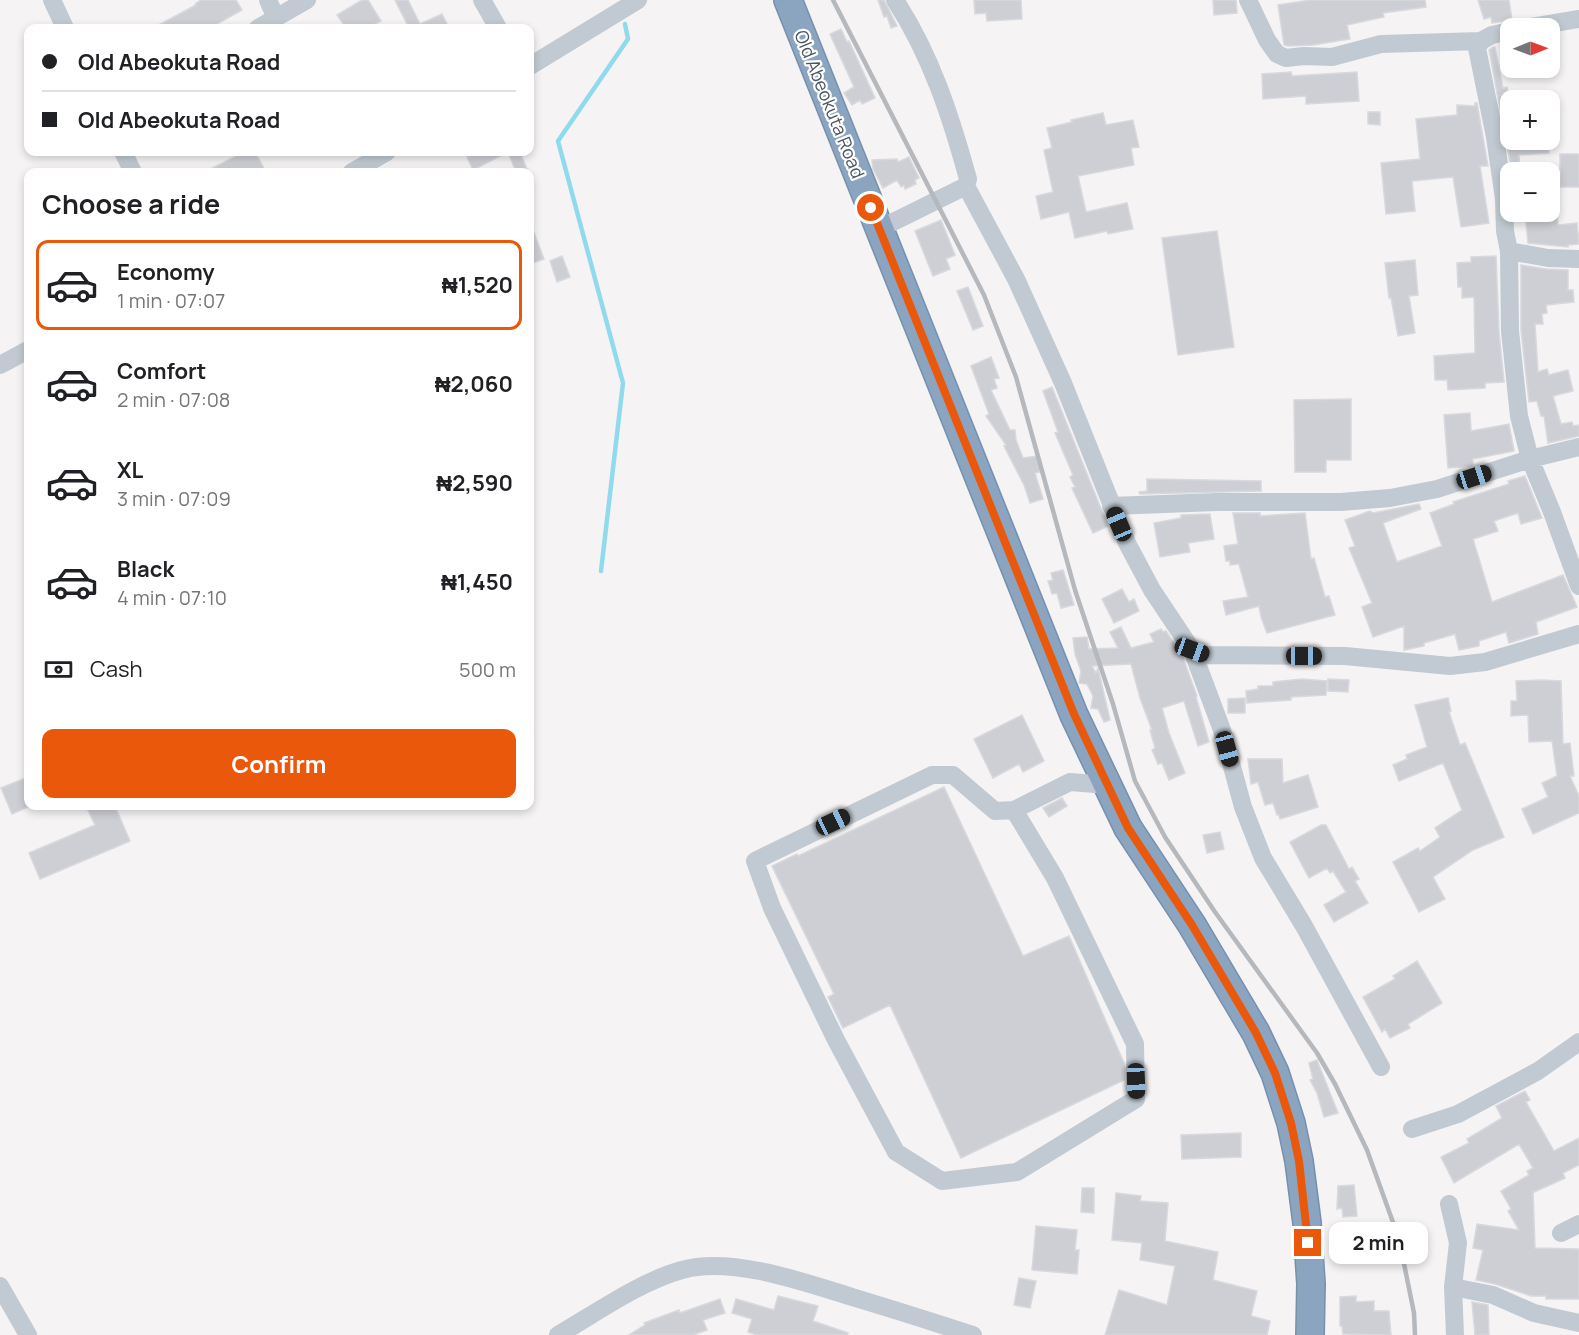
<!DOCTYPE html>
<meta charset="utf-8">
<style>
body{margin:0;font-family:Manrope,sans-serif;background:#f6f6f6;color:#202124;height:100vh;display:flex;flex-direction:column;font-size:22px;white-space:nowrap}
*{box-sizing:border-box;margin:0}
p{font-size:20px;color:#757577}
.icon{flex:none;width:33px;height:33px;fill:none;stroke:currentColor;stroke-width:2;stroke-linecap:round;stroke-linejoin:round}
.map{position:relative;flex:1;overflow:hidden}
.panel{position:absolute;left:24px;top:168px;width:510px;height:642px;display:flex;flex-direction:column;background:#fff;border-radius:12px;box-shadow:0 3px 9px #0003}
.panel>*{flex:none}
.top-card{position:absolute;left:24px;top:24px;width:510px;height:132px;border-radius:12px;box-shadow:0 3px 9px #0003;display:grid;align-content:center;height:132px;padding:0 18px;background:#fff}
.needle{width:39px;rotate:89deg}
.fabs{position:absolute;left:1500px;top:18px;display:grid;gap:12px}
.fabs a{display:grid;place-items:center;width:60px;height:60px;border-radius:12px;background:#fff;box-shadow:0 3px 9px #0003;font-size:30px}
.end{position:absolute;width:27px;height:27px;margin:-14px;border:8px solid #ea580c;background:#fff;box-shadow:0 0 0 3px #fff}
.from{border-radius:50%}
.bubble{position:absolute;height:42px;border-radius:12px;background:#fff;box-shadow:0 3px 9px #0003;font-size:20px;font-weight:700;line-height:42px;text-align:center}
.car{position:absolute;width:18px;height:36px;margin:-18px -9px;border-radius:8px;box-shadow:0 0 4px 2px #0007;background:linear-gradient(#222 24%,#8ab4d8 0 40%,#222 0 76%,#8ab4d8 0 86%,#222 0)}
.top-card b{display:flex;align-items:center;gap:21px;height:57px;font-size:22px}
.top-card b+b{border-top:2px solid #e0e0e0}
.top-card i{width:15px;height:15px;background:#202124}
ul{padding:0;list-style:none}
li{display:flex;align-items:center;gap:18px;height:90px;margin:0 12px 9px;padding:0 6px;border:3px solid transparent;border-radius:12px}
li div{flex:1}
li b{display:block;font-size:22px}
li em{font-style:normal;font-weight:700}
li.on{border-color:#ea580c}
li>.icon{width:54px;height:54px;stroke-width:1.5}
h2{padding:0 18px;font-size:27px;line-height:72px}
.pay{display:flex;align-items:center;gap:15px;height:66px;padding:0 18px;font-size:22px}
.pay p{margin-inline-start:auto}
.cta{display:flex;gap:12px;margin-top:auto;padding:12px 18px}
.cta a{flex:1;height:69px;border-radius:12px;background:#ea580c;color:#fff;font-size:24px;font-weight:700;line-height:69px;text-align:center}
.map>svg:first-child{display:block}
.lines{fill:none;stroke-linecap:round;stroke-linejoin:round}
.stream{stroke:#90daee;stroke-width:4.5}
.building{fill:#cdcfd5;stroke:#d7d9de;stroke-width:1.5}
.highway-casing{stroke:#7690ad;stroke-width:30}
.minor{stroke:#c1cad2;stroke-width:18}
.highway{stroke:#8ba5c1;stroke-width:27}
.rail{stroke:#b5b8bd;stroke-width:4.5}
.route{stroke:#ea580c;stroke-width:8}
.labels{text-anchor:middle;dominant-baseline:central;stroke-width:4.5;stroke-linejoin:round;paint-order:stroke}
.street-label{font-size:18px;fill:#4a5661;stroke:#fff}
</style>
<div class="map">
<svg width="1579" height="1335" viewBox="0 0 1579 1335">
<rect width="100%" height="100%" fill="#f5f3f3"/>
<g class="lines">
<path class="stream" d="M601,571L623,383L558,141L628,39L625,24"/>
</g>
<path class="building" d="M201,0H236L242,10L210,28H153L196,5L195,4Z
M362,0H368L381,21L368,28H346L337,15Z
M395,0H408L420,24L442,14L449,28H409Z
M878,0H884L897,26L891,28L887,16L884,17Z
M974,0H1021L1022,19L987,21L986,13L975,14Z
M1213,0H1236L1237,13L1214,15Z
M1311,0H1425L1426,7L1383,13L1384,17L1347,25L1350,39L1313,45L1288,46L1284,45L1278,5Z
M1478,0H1509L1512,20L1492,23L1491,17L1484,19Z
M841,29L847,42L849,41L875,98L862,104L860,100L852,105L844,93L854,87L830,34Z
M1493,47H1495L1503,88L1507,87L1510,100V140H1548L1549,153L1519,155L1520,172H1512L1489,50Z
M1291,72L1292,76L1357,72L1359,101L1306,104V96L1263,99L1262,74Z
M1475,103H1477L1488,166H1480L1489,223L1461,227L1453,177L1412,181L1415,211L1386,214L1381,163L1420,159L1416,119L1457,115V105L1475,106Z
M1368,112H1380V125L1368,124Z
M1103,113L1106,125L1133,120L1139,147L1131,148L1134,165L1078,176L1086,212L1127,203L1133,229L1108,234L1107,231L1075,238L1069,212L1041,219L1036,196L1053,192L1044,150L1052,148L1047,128L1072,122L1071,120Z
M244,152H255L266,172H205Z
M477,152H520L528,172H516L508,152L473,170L467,157Z
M1560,154H1579V187H1560Z
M909,157L919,178L915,180L916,184L905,189L904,185L901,187L897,180L883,188L873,169L872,160L897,159L898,162Z
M1525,212H1557L1558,225L1577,223L1579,244L1568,245V247L1528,243Z
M941,220L955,255L946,259L950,269L933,276L915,231Z
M530,222L544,259L530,264Z
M1217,231L1234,347L1178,355L1162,238Z
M562,256L570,277L557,282L550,261Z
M1496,256L1499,332L1504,382L1485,383V388L1448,390L1447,380H1435L1434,356L1475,353L1474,297L1462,298V287H1458L1457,263L1471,262V257Z
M1415,260L1418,295L1409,296L1415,333L1398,336L1391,298H1389L1385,263Z
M1521,265L1546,269L1568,270V290H1573L1574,302L1546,305L1547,313L1542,314L1543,324H1535L1538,372L1547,369L1549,375L1568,370L1573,391L1553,396L1561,424L1572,422L1573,426L1579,425V436L1548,443L1544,416H1541L1537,401L1529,402L1521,330Z
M968,287L983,326L973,330L957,291Z
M991,357L999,378L994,379L997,388L991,390L1010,430H1015L1016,440L1023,458L1037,456L1040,472L1035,473L1043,499L1030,503L1024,485L1004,446L1006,445L986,416L989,414L971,366Z
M1052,387L1108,526L1093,533L1072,488L1075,487L1070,477L1073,475L1055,433L1058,432L1043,391Z
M1351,399V460H1326V472H1295L1294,400Z
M1470,413L1471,431L1509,424L1514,451L1473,459V465L1471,466L1448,468L1444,415Z
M1525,476L1542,518L1521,524L1518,513L1494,521L1498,531L1473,539L1492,602L1563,575L1577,607L1536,622L1538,634L1509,643L1506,632L1479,641V646L1459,650L1455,634L1424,643V646L1404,650V626L1373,637L1362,607L1372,603L1349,548L1355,546L1345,520L1370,511L1373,513L1419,504L1421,509L1383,523L1397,562L1442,546L1430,513L1454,504L1453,502L1509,484L1508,481Z
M1147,479L1261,481V491L1140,494L1139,492L1147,491Z
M1233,513H1260V516L1305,513L1311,559L1314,558L1325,597L1329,596L1335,615L1267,633L1261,617L1259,606L1226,615L1223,601L1248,597L1239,564L1230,565V561H1226L1224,546L1238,544Z
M1210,514L1214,539L1188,543L1190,552L1160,557L1154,523L1181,518V515Z
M1063,570L1074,605L1061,608L1057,593L1052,594L1048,581L1053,580L1051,573Z
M1122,589L1129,602L1134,599L1139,611L1114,623L1102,599Z
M1121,627L1131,648L1154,642L1150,634L1161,629L1163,632L1166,631L1182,655L1197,696L1196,697L1209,742L1198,746L1184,701L1162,708L1169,733L1185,773L1169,780L1162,763L1158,764L1152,750L1155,748L1150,730H1152L1140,698L1131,664L1092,666L1096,673L1098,668L1110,720L1104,722L1098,709L1091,708L1093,696L1087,684L1079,683L1081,671L1075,654L1073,638L1087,637L1089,649L1118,648L1110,632Z
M1302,679L1327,681L1326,695L1291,697V700L1247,703L1246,691L1258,689V686H1273V682Z
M1328,679L1349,680L1348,692L1328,691Z
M1541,680L1561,681L1563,744L1570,743L1574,776H1570L1579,796V813L1533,834L1522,809L1548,797L1542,783L1557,776L1552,741L1529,742L1528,715L1511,716V701H1517L1516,681Z
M1245,698V713H1228V699Z
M1448,698L1451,711L1449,712L1460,745L1465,743L1504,837L1473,850L1433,877L1445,899L1419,912L1393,862L1418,848L1420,851L1440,837L1435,828L1462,810L1443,763L1399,781L1393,765L1407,759L1406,755L1427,747L1415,705Z
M1022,715L1044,761L1023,772L1019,764L993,778L974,739Z
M1248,759H1282L1283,783L1308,775L1318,807L1280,819L1279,815H1277L1273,803L1265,805L1258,782L1251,784Z
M28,777V807L12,814L1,788Z
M944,787L1023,956L1069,936L1124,1063V1080L961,1158L890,1005L843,1028L828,997L834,994L772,866L797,854L798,856Z
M1062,798L1067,806L1049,817L1043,808Z
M86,806H115L130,841L40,879L29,853L95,825Z
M1321,825H1326L1349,869L1352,867L1359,879L1355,881L1368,903L1334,922L1324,905L1346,892L1333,871L1330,873L1327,868L1309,878L1290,842Z
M1220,832L1224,849L1207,853L1203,835Z
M1417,961L1442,1003L1408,1024L1410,1028L1390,1038L1385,1029L1382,1032L1363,997L1395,979L1393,976Z
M1317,1060L1338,1113L1324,1117L1317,1093L1310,1080L1313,1079L1309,1063Z
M1525,1091L1530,1100L1526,1102L1554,1151L1579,1138V1165L1563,1173L1565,1178L1534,1192L1533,1191L1535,1248L1579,1249V1299H1546V1296H1531L1495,1284L1476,1280L1483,1250L1473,1248L1477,1224L1519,1230L1508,1211L1511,1209L1501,1191L1529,1175L1527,1171L1533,1168L1519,1144L1454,1183L1441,1157L1469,1143L1467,1139L1502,1118L1496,1106Z
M1241,1133V1157L1182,1159L1181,1135Z
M1354,1185L1357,1216L1343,1217L1342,1208L1337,1209L1338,1186Z
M1082,1188H1094V1213L1081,1212Z
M1116,1193L1141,1196L1140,1201L1168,1203L1165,1241L1218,1252L1213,1280L1257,1291L1251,1316L1270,1321L1267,1335H1105L1119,1290L1167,1305L1175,1266L1140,1260L1142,1243L1112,1240Z
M1036,1226L1077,1230L1075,1250H1079L1077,1274L1032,1270Z
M1019,1278L1036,1281L1030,1308L1014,1305Z
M778,1296L818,1306L813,1321L848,1333L847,1335H757L748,1332L752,1319L732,1313L736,1299L774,1310Z
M1356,1296V1302L1374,1301V1311H1389L1391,1335L1343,1334L1342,1326H1340V1297Z
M720,1299L725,1313L703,1320L707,1330L693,1335H629L645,1325L644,1323L679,1310L680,1313Z
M1472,1302L1488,1305L1489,1335H1475Z"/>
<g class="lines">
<g class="highway-casing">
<path id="highway" d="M788,0L1074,715L1128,828L1192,925L1256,1033L1275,1073L1291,1123L1299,1161L1307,1223L1311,1284L1310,1335"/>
</g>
<path class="minor" d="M52,0L65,28
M268,0L276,18
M482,0L498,28
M895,0C931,55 951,117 968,179L966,186L1016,279L1063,383L1127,543L1152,590L1192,650L1206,655L1345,656L1450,666L1485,662L1579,634
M1248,0L1267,40L1277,54L1286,58L1304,56L1332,57L1381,44L1481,41L1492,35L1510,31
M258,28L307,0
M1524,28L1579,19
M1481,41L1477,48L1495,137L1504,199L1505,231L1509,251L1510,331L1519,416L1530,459L1552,512L1579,586
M530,66L638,0
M123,152L133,172
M352,172L387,152
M879,229L966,186
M1509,251L1548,258L1579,259
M0,365L28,350
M1111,506L1217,502H1341L1390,498L1437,489L1530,459L1579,447
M1192,650L1222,730L1243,807L1263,858L1304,926L1381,1067
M1014,810L1055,878L1135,1044L1136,1099L1017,1172L942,1181L896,1152L836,1040L772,908L755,861L932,775H953L995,811L1014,810L1070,782L1108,785
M1412,1129L1458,1114L1538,1071L1579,1042
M1449,1204L1458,1243L1453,1287L1455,1335
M1561,1233L1579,1224
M0,1286L28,1335
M1453,1287L1493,1295L1534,1313L1579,1323
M558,1335C596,1313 641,1281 682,1270C731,1256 804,1282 852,1297C892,1309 933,1322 973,1335"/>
<use href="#highway" class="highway"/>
<path class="rail" d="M833,0L984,295L1016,377L1075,590L1113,704L1135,781L1165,837L1215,912L1317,1053L1335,1084L1367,1150L1399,1239L1414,1313L1415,1335"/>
</g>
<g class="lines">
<path class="route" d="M871,208L1074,714L1128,828L1192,925L1256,1033L1275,1073L1291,1123L1299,1161L1308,1243"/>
</g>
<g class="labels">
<g class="street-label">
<text transform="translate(830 104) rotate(68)">Old Abeokuta Road</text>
</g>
</g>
</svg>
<div class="fabs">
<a><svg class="needle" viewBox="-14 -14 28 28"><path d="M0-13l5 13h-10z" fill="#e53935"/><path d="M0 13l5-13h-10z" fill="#757577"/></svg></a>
<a>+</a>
<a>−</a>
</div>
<i class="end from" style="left:871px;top:208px"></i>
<i class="end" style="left:1308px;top:1243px"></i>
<div class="bubble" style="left:1329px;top:1222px;width:99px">2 min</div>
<i class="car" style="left:1474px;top:477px;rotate:72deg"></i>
<i class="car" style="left:1119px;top:524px;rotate:337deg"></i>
<i class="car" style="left:1192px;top:650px;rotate:110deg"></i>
<i class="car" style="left:1304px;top:656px;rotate:90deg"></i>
<i class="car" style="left:1227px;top:749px;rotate:165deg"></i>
<i class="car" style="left:833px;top:822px;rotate:65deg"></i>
<i class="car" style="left:1136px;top:1081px;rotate:178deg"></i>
<div class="top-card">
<b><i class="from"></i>Old Abeokuta Road</b>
<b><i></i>Old Abeokuta Road</b>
</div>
<section class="panel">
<h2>Choose a ride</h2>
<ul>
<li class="on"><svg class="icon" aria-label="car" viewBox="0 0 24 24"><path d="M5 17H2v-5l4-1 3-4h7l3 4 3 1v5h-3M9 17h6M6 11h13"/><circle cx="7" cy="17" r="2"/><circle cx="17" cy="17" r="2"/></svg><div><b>Economy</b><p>1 min · 07:07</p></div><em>₦1,520</em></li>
<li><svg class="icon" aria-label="car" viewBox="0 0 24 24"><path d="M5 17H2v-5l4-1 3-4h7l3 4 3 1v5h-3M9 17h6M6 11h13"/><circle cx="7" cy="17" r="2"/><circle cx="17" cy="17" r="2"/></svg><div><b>Comfort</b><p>2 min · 07:08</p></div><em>₦2,060</em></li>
<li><svg class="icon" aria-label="car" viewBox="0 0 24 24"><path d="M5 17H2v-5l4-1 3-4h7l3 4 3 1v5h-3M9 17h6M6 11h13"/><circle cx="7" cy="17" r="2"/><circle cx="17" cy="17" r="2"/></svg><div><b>XL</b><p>3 min · 07:09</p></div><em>₦2,590</em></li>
<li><svg class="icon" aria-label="car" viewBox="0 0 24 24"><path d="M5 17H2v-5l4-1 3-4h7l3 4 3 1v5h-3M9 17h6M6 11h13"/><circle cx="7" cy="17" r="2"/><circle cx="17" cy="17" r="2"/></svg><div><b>Black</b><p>4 min · 07:10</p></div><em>₦1,450</em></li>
</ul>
<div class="pay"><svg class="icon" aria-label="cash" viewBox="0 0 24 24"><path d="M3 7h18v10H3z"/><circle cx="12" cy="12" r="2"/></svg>Cash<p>500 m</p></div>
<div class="cta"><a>Confirm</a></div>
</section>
</div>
